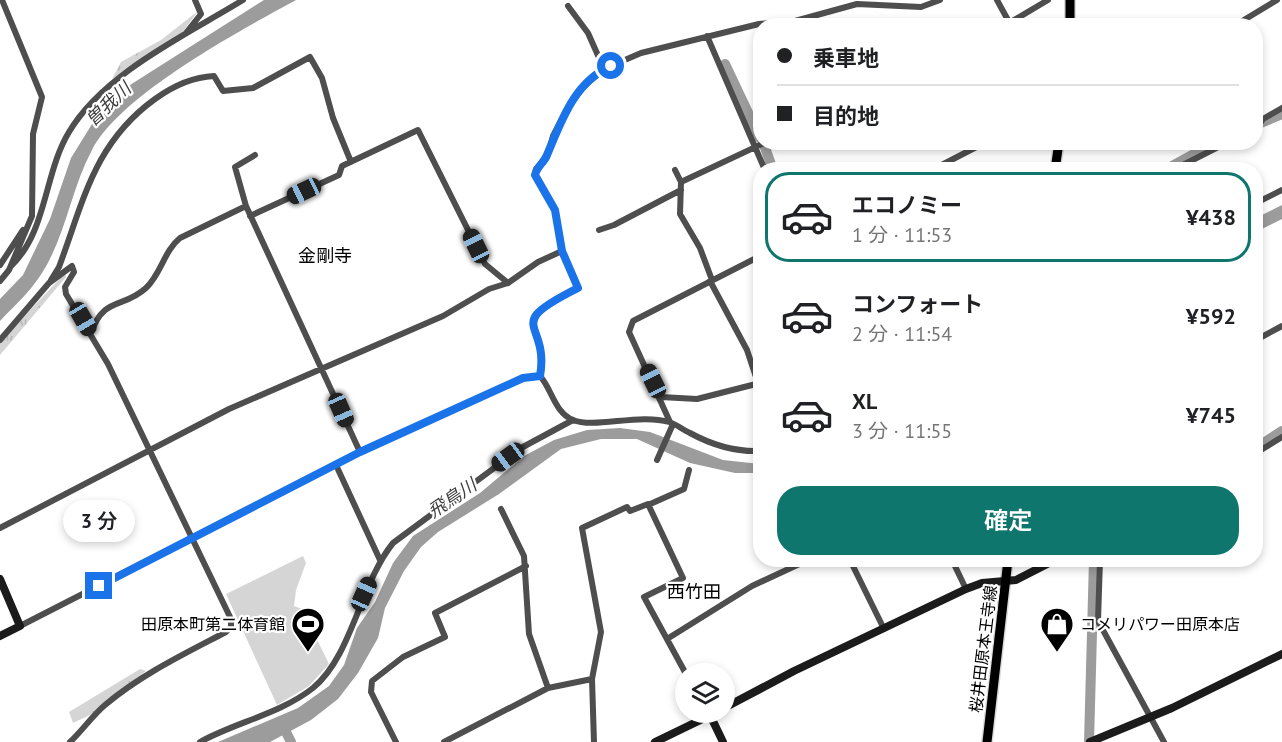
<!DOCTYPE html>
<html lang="ja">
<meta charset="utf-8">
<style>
body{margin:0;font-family:"PT Sans","Noto Sans JP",sans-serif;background:#f2f2f2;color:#202124;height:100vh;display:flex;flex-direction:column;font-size:22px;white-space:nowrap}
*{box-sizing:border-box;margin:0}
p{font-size:20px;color:#757577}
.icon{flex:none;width:33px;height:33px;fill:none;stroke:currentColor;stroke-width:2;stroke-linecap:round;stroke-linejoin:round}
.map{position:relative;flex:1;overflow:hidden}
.details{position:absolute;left:753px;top:162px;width:510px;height:405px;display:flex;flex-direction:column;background:#fff;border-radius:24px;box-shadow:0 3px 9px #0003}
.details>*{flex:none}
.hud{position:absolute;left:753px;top:18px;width:510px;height:132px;border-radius:24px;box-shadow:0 3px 9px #0003;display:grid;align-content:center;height:132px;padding:0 24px;background:#fff}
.tools{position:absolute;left:675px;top:663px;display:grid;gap:12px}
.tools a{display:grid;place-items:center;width:60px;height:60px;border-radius:50%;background:#fff;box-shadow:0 3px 9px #0003;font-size:30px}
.end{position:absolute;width:27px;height:27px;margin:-14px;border:8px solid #1a73e8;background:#fff;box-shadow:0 0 0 3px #fff}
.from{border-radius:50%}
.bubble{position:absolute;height:42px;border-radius:21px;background:#fff;box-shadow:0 3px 9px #0003;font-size:20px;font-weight:600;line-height:42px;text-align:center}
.car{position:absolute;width:18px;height:36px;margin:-18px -9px;border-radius:8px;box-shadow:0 0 4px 2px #0007;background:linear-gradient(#222 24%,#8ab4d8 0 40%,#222 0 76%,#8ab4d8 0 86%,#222 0)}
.hud b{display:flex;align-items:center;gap:21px;height:57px;font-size:22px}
.hud b+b{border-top:2px solid #e0e0e0}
.hud i{width:15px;height:15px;background:#202124}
ul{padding:10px 0 0;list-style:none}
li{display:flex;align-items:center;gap:18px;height:90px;margin:0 12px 9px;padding:0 12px;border:3px solid transparent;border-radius:24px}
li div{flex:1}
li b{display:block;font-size:22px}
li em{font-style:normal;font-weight:600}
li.selected{border-color:#0f766e}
li>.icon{width:54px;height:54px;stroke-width:1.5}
.primary-button{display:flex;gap:12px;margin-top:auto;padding:12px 24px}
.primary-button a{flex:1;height:69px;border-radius:24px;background:#0f766e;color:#fff;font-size:24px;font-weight:600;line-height:69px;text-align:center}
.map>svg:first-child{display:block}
.grass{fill:url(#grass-tufts)}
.park{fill:#d5d5d5}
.water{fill:#9c9c9c}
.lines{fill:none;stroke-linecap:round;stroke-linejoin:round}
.river{stroke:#9c9c9c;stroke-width:10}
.primary-casing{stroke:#dbdbdb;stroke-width:12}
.street{stroke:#4e4e4e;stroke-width:6}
.secondary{stroke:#1b1b1b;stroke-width:8}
.primary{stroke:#000;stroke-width:9}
.route{stroke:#1a73e8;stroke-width:8}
.labels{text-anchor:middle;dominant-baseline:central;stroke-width:4.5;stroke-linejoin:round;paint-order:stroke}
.poi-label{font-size:16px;fill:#000;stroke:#fff;text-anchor:end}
.street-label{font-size:16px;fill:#000;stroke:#fff}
.water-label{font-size:18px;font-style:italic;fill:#3d3d3d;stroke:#fff}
.neighbourhood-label{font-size:18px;fill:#000;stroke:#fff}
</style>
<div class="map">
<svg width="1282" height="742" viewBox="0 0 1282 742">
<defs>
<pattern id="grass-tufts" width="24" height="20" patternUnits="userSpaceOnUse" patternTransform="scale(1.5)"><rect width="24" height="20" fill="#d5d5d5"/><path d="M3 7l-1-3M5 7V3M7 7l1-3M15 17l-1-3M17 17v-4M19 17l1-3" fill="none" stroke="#b5b5b5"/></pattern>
</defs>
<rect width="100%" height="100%" fill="#fff"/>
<path class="grass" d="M198,11L182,33L112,79L121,62L161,40Z
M65,273L66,277L0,355V343L3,339Z
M140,669L146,671L90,715L73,723L69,712Z"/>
<path class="park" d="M303,556L306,563L296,590L294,606L302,609L329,664L309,686L277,705L226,594Z"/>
<path class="water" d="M264,0H296C241,30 120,95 92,150C71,189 66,235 42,273C31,291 14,306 0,321V299L23,275L50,219L71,158L97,116L130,85Z
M1282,205V219L1256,232V218Z
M620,428L650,432L723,460L760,464V473H735L690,463L637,439H601L561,449L499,494L438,532L421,547L404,571L385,608L378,638L358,673L338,699L311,720L270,742H218L298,708L329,686L344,665L357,628L375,602L393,563L413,536L480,493L524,456L554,440L587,430Z"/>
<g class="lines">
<path class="river" d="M725,64L760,138
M1256,125L1282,114
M763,142L773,170
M1165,170L1216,142
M1256,448L1282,431
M282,724L291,742
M1089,742L1094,560"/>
<g class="primary-casing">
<path id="primary" d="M1070,0V26
M1055,170L1059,142
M987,742L1008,560"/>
</g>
<path class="street" d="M997,0L1009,22
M568,6L588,33L604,69
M1004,26L1048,0
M1234,26L1277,0
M186,33L201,14L195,0
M707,36L765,170
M1256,129L1263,119L1282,108
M255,155L235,167L246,206L360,452
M675,170L681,182L680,214L700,248L712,280
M932,170L986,142
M1173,170L1228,142
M681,182L766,142
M1256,203L1282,190
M250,216L339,175L342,166L418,130L485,264L508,283
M599,230L614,225L681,190
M0,265L23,230
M11,266C47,232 44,173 69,132C104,73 186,35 243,0
M51,280L59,267C84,200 94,143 155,99C173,86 192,77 214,76L223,91L253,88L310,57L322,78L333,118L351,162
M0,281L9,270L32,216L33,134L42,97L2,0
M710,281L747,350L758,383
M91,333C104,296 123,309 146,288C161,274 164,251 180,238L246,206
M0,340L49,283L72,266L74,272L65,287L66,294L108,364L231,619V627L226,632C184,654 142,674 105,705C92,716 82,731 70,742
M1256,340L1282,326
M540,376C550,320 500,327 578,288L562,251L555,210L535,175L536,169L547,157L553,136L566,111L582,88L604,69L641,53L759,24L795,21L857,4L921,7L940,0
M661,397L697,399L760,383
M670,422L629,332L633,321L760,256
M1256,453L1282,437
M657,460L673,424
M336,465L380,560
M648,505L684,489L689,470
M501,509L524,556L529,634L548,688
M0,528L229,409L443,316L489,289L508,283L538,262L562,251
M850,560L884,629
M952,560L966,589
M1100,560L1098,621L1164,742
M20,626L360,452L523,378L540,376C552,389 554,412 573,420C595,429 639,413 669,422C676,424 683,430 690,433C712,445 735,452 760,451
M667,639L752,586L808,560
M200,742C236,722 280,714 313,688C352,656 360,584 393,543L521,448L573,420
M396,742L371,692L372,681L403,657L445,637L435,613L526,566
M444,742L548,688L592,679
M594,742L592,679L601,632L582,528L627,507L630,511L648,504L683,578L644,597L686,674"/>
<path class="secondary" d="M0,579L20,626L0,636
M724,708L794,671L966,589L982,583L1016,580L1055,560
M711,717L723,742
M655,742L717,712
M1090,742L1172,708L1282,654"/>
<use href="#primary" class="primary"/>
</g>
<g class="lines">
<path class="route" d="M99,586L360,452L523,378L540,376C550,320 500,327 578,288L562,251L555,210L535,175C537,166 544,163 547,155C561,122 574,82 611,66"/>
</g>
<defs>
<g id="stadium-pin" transform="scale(1.725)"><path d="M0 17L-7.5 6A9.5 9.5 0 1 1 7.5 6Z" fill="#000" stroke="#fff"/><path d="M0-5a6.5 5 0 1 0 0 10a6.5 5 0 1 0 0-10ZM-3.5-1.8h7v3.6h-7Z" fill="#fff"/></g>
<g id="shop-pin" transform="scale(1.725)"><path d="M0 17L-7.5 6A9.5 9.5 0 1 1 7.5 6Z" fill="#000" stroke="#fff"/><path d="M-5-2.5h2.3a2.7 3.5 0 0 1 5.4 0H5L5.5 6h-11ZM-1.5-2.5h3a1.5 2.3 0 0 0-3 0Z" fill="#fff"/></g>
</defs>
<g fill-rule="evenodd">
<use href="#stadium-pin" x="308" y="624"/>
<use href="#shop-pin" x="1057" y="624"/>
</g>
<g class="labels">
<g class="poi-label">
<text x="285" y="624">田原本町第二体育館</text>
<text x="1080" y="624" text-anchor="start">コメリパワー田原本店</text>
</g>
<g class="street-label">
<text transform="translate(983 649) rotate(-83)">桜井田原本王寺線</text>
</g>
<g class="water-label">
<text transform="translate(108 104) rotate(-43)">曽我川</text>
<text transform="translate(452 498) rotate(-34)">飛鳥川</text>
</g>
<g class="neighbourhood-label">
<text x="325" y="255">金剛寺</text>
<text x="694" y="591">西竹田</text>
</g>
</g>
</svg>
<div class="tools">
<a><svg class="icon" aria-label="layers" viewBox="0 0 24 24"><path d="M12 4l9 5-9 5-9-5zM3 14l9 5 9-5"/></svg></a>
</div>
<i class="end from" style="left:611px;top:66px"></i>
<i class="end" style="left:99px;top:586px"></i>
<div class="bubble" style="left:63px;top:500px;width:72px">3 分</div>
<i class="car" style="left:304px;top:191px;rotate:245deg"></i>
<i class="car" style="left:476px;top:246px;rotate:334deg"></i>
<i class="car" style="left:83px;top:319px;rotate:150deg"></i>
<i class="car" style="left:653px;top:381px;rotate:334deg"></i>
<i class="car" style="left:341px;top:410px;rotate:156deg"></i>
<i class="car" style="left:508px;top:457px;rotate:234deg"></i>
<i class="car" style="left:364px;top:594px;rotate:24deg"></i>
<div class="hud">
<b><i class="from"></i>乗車地</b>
<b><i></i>目的地</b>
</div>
<section class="details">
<ul>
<li class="selected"><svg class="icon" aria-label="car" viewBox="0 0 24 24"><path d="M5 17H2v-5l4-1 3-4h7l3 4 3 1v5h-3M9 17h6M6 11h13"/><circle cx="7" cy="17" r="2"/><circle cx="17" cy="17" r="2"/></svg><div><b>エコノミー</b><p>1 分 · 11:53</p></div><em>¥438</em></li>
<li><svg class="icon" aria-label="car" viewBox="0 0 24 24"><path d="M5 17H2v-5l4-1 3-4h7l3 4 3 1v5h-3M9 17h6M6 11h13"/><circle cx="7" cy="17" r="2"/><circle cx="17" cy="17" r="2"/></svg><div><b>コンフォート</b><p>2 分 · 11:54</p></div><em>¥592</em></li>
<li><svg class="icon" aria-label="car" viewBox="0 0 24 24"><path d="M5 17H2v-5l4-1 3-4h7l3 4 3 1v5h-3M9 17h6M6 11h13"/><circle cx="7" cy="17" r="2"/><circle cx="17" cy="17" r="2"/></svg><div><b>XL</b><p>3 分 · 11:55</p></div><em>¥745</em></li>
</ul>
<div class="primary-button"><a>確定</a></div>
</section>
</div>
